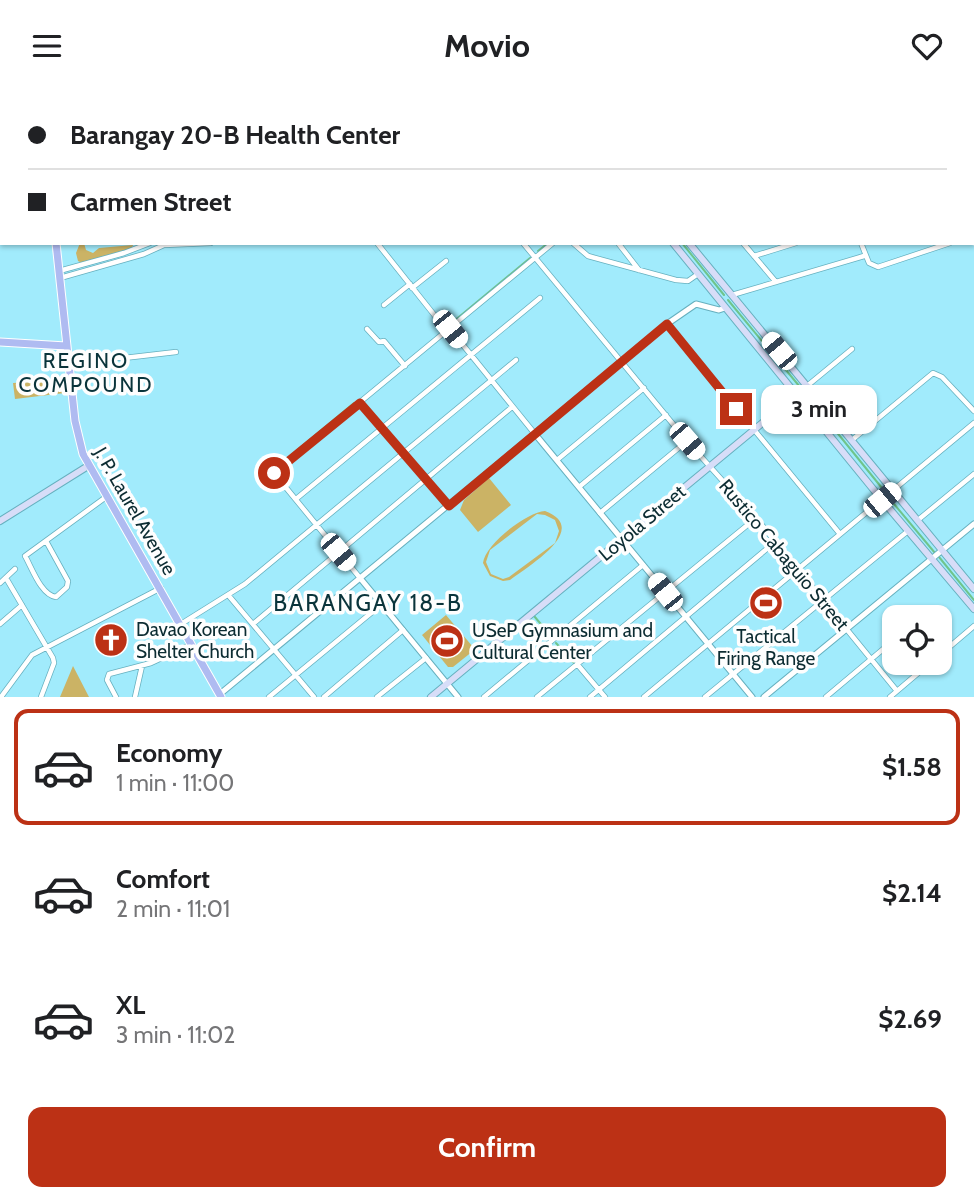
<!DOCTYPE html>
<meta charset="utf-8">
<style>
body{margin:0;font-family:Cabin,sans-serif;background:#f2f2f2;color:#202124;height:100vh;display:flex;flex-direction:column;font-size:26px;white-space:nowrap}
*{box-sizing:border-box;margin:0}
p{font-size:23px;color:#757577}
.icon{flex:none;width:38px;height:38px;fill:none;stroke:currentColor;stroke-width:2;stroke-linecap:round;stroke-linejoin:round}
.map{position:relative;height:606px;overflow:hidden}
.sheet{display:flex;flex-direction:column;background:#fff;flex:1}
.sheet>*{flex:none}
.hud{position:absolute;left:0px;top:0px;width:975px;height:154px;box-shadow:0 2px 5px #0004;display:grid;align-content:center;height:154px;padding:0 28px;background:#fff}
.fabs{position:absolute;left:882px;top:514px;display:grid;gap:14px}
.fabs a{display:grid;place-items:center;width:70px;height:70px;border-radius:14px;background:#fff;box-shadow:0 2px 5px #0004;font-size:35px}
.end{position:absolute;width:32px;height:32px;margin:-16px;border:9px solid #bc3115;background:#fff;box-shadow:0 0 0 4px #fff}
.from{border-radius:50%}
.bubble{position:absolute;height:49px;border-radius:14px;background:#fff;box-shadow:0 2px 5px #0004;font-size:23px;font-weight:700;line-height:49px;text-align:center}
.car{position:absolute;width:21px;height:42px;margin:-21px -10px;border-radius:9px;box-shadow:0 0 5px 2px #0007;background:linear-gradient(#fff 24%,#345 0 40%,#fff 0 76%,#345 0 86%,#fff 0)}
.hud b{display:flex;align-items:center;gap:24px;height:66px;font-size:26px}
.hud b+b{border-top:2px solid #e0e0e0}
.hud i{width:18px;height:18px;background:#202124}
ul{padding:12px 0 0;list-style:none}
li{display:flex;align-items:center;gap:21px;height:116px;margin:0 14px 10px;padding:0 14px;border:4px solid transparent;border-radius:14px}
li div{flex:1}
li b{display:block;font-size:26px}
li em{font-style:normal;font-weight:700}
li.current{border-color:#bc3115}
li>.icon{width:63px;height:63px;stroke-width:1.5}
.primary-button{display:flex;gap:14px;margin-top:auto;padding:14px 28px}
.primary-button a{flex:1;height:80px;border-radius:14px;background:#bc3115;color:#fff;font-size:28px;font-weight:700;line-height:80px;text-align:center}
header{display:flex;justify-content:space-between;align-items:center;height:91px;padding:0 28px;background:#fff;font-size:32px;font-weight:700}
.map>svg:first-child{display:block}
.green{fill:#cbb365;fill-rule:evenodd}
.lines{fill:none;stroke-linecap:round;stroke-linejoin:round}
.stream{stroke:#70c48b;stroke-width:2}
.minor-casing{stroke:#66b0bf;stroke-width:6}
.tertiary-casing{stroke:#66b0bf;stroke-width:7}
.secondary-casing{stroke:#66b0bf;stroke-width:8}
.primary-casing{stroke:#fff;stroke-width:9}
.minor{stroke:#fff;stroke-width:4.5}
.tertiary{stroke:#fff;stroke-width:5}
.secondary{stroke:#d7ddf8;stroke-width:6}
.primary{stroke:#afbbf1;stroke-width:7}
.route{stroke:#bc3115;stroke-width:9}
.labels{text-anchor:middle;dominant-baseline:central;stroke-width:7;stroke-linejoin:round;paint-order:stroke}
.street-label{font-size:19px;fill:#0c2c32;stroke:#fefefe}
.poi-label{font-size:19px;fill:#0c2c32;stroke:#fefefe;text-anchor:start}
.neighbourhood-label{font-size:21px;letter-spacing:2px;fill:#0a343b;stroke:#fefefe}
.quarter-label{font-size:23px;letter-spacing:2px;fill:#0a343b;stroke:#fefefe}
</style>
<header><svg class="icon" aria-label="menu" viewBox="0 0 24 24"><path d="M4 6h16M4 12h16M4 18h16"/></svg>Movio<svg class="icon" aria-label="heart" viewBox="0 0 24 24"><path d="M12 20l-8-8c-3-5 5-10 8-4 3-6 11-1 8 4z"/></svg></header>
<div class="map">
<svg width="974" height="606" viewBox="0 0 974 606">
<rect width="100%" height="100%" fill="#a1ebfc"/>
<path class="green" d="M80,152H84L86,159L93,162L99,157L133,154L132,157L82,172L78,170L76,162Z
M63,289L65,302L15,308L13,292Z
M489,387L511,414L478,441L460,419L464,409Z
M545,420C592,438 527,476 510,489L503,490L490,485L483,472C485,453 527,421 545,420ZM537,423L545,424L555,429L559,440L555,452L509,486L503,488L491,483L486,471L490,459Z
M446,524L473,556V560L453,576H448L422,544Z
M73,575L89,606H60Z"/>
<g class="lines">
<path class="stream" d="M570,0L571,2
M682,152L724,204
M538,160L548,152
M728,209L800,296
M448,235L530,167
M805,302L886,402
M278,375L354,312
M889,407L935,462
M939,466L974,509
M534,525L552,546
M556,552L574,572"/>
<g class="minor-casing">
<path id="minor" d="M465,0L466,2
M512,0L513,2
M825,0L826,2
M715,1V2
M411,2V0
M377,152L447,240
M523,152L687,350L756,427L897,600
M573,152L588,165L676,189L688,190L698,183
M618,152L639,179
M743,152L776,191
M861,152L869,172L878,176L950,152
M754,165L796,152
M59,180L124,162L150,152
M60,187L144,163L164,154L211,152
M412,197L446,170
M732,204L864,165
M384,214L410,193
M667,233L840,443
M367,238L379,251L384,250L405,275
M450,238L535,343
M69,266L124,267L176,261
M807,295L852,258
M360,311L448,414
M852,349L933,282L942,286L974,320
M557,369L644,297
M579,396L666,324
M296,408L540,207
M600,422L687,350
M918,429L974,383
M46,450L68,490L67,496L56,506C41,504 32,477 25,465L106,406
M6,487L53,567L54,572L41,606
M360,487L274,382L553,152
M0,492L15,478
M229,505L314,606
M921,527L927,522
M0,533L22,514
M181,533L245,493L516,269
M253,533L512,316
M940,564L974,535
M577,573L605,606
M1,606L32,564L161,497
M116,606L107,589L109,583L151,572L192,553
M135,606L142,575
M269,606L382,513
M324,606L403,539
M377,606L426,567
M484,606L643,474
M537,606L756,427
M590,606L775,451
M644,606L974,332
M705,606L908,440
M826,606L894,549
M890,606L930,572"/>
</g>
<g class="tertiary-casing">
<path id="tertiary" d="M768,2L773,0
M535,343L752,606
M360,487L458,606
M220,603L667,233L696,213L719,219L725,217
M764,606L974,433"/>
</g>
<g class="secondary-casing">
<path id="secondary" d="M563,0L564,2
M577,0L578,2
M673,152L882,409L974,518
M689,152L974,498
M0,430L88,375
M431,606L807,295"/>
</g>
<g class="primary-casing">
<path id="primary" d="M922,0L923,2
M109,2L111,0
M973,147L974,150
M56,152L75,330L83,363L221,606
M0,251L66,255"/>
</g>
<use href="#minor" class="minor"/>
<use href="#tertiary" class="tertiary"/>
<use href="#secondary" class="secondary"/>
<use href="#primary" class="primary"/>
</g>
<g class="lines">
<path class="route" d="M274,382L360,312L449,415L667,233L736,318"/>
</g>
<defs>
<g id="stadium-disc" transform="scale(1.75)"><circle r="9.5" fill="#bc3115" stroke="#fefefe"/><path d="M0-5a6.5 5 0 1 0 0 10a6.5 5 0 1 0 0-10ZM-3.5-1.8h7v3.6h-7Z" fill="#fff"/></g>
<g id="church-disc" transform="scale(1.75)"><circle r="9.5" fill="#bc3115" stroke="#fefefe"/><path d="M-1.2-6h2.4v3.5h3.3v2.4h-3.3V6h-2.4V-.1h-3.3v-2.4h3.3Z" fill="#fff"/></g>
</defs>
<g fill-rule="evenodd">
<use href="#stadium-disc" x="766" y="512"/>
<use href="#church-disc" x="111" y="549"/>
<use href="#stadium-disc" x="447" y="550"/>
</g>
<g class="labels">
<g class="street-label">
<text transform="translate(135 420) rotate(60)">J. P. Laurel Avenue</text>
<text transform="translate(642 432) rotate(-40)">Loyola Street</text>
<text transform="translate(784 464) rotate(50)">Rustico Cabaguio Street</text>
</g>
<g class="poi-label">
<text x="136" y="538">Davao Korean<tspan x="136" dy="22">Shelter Church</tspan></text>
<text x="472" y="539">USeP Gymnasium and<tspan x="472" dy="22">Cultural Center</tspan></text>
<text x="766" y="545" text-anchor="middle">Tactical<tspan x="766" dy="22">Firing Range</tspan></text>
</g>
<g class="neighbourhood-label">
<text x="86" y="269">REGINO<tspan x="86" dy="24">COMPOUND</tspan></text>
</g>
<g class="quarter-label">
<text x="368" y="512">BARANGAY 18-B</text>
</g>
</g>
</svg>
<div class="fabs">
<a><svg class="icon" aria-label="locate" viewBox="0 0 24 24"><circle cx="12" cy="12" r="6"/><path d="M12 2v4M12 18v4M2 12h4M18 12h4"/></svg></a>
</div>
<i class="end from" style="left:274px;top:382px"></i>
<i class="end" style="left:736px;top:318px"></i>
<div class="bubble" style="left:761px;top:294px;width:116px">3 min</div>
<i class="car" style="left:450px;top:238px;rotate:141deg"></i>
<i class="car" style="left:779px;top:260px;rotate:320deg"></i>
<i class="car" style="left:687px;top:350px;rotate:139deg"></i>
<i class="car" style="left:882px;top:409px;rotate:50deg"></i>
<i class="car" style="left:338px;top:461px;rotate:140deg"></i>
<i class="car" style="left:665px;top:501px;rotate:321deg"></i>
<div class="hud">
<b><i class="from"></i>Barangay 20-B Health Center</b>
<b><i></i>Carmen Street</b>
</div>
</div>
<section class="sheet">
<ul>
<li class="current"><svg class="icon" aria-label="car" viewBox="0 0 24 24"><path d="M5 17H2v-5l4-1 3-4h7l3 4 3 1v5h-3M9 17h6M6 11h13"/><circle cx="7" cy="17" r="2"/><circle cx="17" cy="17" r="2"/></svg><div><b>Economy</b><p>1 min · 11:00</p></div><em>$1.58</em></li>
<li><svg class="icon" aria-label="car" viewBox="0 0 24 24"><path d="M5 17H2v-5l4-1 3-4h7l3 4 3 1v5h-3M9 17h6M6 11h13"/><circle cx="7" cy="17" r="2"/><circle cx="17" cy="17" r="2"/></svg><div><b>Comfort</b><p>2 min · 11:01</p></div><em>$2.14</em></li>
<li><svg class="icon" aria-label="car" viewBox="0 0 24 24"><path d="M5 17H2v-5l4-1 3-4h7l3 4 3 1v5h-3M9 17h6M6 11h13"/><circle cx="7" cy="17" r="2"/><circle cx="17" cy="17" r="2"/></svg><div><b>XL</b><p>3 min · 11:02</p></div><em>$2.69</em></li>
</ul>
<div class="primary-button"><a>Confirm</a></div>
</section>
